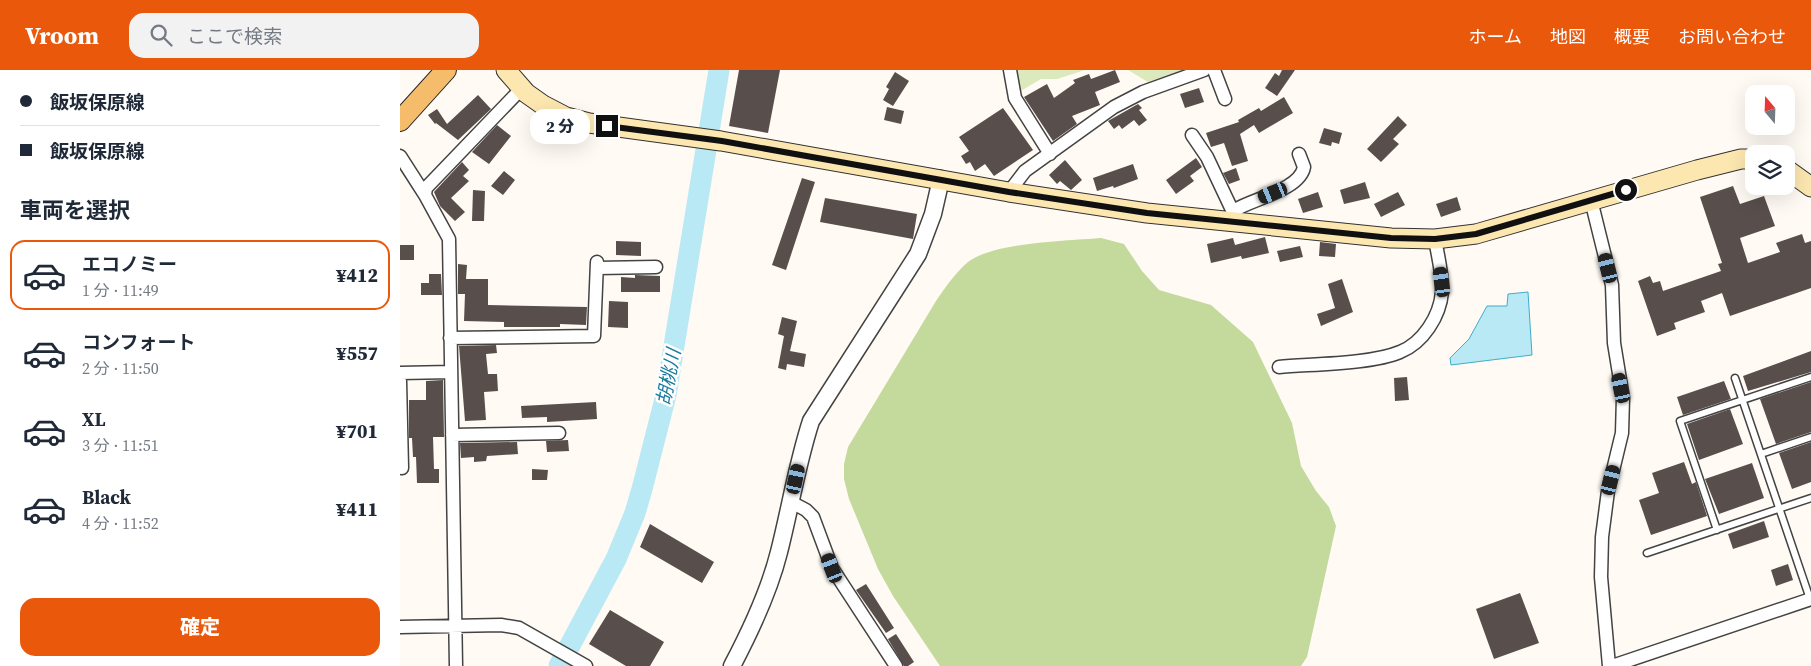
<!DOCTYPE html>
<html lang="ja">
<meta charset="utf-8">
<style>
body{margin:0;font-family:"Source Serif 4","Noto Sans JP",serif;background:#f2f2f3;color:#1f2937;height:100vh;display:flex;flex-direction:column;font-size:19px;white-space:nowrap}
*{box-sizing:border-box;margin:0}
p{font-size:16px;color:#747a83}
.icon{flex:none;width:28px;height:28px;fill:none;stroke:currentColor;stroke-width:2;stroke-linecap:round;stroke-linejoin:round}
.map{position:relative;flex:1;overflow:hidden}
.details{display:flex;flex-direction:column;background:#fff;width:400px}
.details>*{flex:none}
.hud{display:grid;align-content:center;height:110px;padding:0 20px;background:#fff}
.needle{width:32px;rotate:341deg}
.tools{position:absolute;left:1345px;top:15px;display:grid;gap:10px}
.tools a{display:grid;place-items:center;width:50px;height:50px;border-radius:10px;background:#fff;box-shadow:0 5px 20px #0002;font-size:25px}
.end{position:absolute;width:22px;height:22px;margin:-11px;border:6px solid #101010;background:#fff;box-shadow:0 0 0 2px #fff}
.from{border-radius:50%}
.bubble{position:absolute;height:35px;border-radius:15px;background:#fff;box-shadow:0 5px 20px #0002;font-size:16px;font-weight:800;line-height:35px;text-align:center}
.car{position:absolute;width:15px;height:30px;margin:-15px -8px;border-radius:6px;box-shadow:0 0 4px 1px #0007;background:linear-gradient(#222 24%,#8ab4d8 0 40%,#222 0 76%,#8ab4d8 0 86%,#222 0)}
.hud b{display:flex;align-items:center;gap:18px;height:48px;font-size:19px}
.hud b+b{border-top:1px solid #e0e1e3}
.hud i{width:12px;height:12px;background:#1f2937}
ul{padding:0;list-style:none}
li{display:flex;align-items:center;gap:15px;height:70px;margin:0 10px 8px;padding:0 10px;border:2px solid transparent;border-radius:15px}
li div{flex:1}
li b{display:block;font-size:19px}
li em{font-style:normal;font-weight:800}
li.current{border-color:#ea580c}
li>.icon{width:45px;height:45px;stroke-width:1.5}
h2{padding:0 20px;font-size:22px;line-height:60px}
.cta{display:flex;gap:10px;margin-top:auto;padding:10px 20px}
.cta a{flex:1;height:58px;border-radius:15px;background:#ea580c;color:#fff;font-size:20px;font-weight:800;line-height:58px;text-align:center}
header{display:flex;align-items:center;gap:30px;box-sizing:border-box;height:70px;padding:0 25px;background:#ea580c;color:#fff}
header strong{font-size:24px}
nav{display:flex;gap:28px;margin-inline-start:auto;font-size:18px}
.search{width:350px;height:45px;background:#f2f2f3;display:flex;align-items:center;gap:12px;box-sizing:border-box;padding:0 18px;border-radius:15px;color:#747a83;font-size:19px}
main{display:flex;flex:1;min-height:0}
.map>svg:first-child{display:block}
.green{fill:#dbe9bc}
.forest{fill:#c3da9c}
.water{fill:#b8e9f5;stroke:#41accb}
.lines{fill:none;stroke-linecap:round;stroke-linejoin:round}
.river{stroke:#b8e9f5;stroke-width:21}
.building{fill:#584f4c}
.service-casing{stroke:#434343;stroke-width:9}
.minor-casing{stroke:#434343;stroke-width:15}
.tertiary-casing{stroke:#434343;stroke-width:19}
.secondary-casing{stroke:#323232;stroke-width:21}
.primary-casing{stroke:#212121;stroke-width:22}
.service{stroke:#fff;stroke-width:6}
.minor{stroke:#fff;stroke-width:12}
.tertiary{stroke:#fff;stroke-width:16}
.secondary{stroke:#fde7b0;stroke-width:19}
.primary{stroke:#f5bc6c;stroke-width:20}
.route{stroke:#101010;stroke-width:6}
.labels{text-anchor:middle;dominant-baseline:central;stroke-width:5;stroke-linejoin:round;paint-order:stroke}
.water-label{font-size:19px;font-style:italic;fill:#1a7da0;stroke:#fff}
</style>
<header>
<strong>Vroom</strong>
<div class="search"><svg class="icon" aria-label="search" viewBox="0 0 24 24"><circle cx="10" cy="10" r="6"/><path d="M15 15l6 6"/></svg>ここで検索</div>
<nav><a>ホーム</a><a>地図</a><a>概要</a><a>お問い合わせ</a></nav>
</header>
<main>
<section class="details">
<div class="hud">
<b><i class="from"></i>飯坂保原線</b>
<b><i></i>飯坂保原線</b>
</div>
<h2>車両を選択</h2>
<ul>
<li class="current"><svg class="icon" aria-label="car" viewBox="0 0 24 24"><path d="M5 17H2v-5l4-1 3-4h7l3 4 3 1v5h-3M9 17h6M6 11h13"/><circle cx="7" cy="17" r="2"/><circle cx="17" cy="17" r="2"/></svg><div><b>エコノミー</b><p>1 分 · 11:49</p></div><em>¥412</em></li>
<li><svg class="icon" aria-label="car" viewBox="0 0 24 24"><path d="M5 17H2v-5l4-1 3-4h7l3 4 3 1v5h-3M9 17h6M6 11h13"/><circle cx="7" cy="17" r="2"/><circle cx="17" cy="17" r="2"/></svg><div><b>コンフォート</b><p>2 分 · 11:50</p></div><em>¥557</em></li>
<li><svg class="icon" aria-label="car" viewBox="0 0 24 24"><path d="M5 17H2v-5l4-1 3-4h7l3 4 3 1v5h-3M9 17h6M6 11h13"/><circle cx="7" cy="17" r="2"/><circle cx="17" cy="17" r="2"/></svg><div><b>XL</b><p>3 分 · 11:51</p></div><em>¥701</em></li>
<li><svg class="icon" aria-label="car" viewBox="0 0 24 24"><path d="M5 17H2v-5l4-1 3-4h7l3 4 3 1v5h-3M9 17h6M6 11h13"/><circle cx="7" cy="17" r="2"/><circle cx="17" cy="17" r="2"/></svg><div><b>Black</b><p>4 分 · 11:52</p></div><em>¥411</em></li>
</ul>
<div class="cta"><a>確定</a></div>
</section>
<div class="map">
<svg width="1411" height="596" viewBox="0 0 1411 596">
<rect width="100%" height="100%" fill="#fffaf3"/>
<path class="green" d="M615,0H685L657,9H641L619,22Z
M728,0H782L748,12Z"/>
<path class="forest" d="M701,168L724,174L742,201L759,220L811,235L853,272L892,353L901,396L916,421L929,437L936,456L907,587L901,596H540L493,526L478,499L449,429L444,409V394L448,377L536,231C545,218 555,203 568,192C594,172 667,171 701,168Z"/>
<path class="water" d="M1128,222L1132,285L1051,295L1050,288L1069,269L1087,236H1107L1108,224Z"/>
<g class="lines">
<path class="river" d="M159,596L216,489L235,443L242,419L266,325L319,0"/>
</g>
<path class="building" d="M339,0H380L368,63L329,56Z
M715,0L720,12L695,22L700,35L672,46L677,54L653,71L624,27L647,14L654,28L675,13L673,10L689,4L691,9Z
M882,0H895L877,26L865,18L875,3L879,6Z
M495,2L509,11L493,36L483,30L489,19L486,17Z
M799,18L804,32L785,38L780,24Z
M78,25L91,39L58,70L36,53L35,54L28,45L37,39L47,54Z
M884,27L893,43L859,63L854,55L840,64L848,91L832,96L824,73L811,77L806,63L839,52L838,50L859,38L861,41Z
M738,34L742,38L739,40L747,50L739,56L734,50L722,59L719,55L714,59L708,51Z
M487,37L504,41L501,54L484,50Z
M603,38L633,80L594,106L585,94L575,101L570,92L566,94L561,86L569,81L559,67Z
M998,46L1007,55L993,69L999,74L981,92L967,79Z
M97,55L111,66L89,94L72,82Z
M924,58L942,63L939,74L932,72L931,76L919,73Z
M796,88L802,97L790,106L794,111L776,124L766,110Z
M665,90L682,110L671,120L660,111L657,114L649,105Z
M62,92L69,100L63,106L69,111L51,128L65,142L55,151L40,136L34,122Z
M733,94L738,109L714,118L713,116L697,121L693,108Z
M836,98L840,110L829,114L823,103Z
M104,101L115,110L103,125L91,116Z
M402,108L415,112L386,200L372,195Z
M965,112L970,128L944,134L940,120Z
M1333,116L1340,134L1364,126L1375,156L1340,168L1348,193L1380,182L1376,173L1402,164L1405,173L1411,171V218L1330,246L1322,223L1301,231L1305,242L1274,253L1276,259L1257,266L1238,211L1250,206L1253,213L1260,211L1263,221L1321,201L1318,194L1322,193L1300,127Z
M73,120L85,121L84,151H72Z
M918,122L923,137L903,143L898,129Z
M998,122L1005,135L981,147L974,134Z
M1057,127L1061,140L1041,147L1036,134Z
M425,128L517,144L513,169L420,152Z
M865,167L869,183L842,189L841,186L811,193L807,174L833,168L835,175Z
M216,171L241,172V186L216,185Z
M920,172L936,174L935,187L919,186Z
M0,175H14V190H0Z
M900,176L903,187L880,192L877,181Z
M58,194L67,195L66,209H88V235L187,237L186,255L160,254V257H104V252L64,251L65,224H58Z
M29,204H41L42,225H21V213H29Z
M235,205L260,206V222H221V207L235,208Z
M942,209L953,242L921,256L917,244L935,238L928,214Z
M209,231L228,232V258L208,257Z
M382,247L397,251L390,281L406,284L404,297L387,294L386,300L378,298L384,266L378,264Z
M96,275L97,283L86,284L88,304H97L98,321L84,322L86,350L65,351L59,276Z
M1411,281V302L1348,321L1343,306Z
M1007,307L1009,330L995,331L994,308Z
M43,310L44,367H33L34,399H39V413H17L16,387H13L12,368H9V330H26V311Z
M1324,311L1331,329L1283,345L1277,327Z
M1411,312V362L1376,374L1360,329Z
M196,332L197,349L147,352V347L122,348L121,336Z
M1330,339L1343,374L1299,390L1287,354Z
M168,370L169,381L147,382L146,371Z
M117,372L118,384L87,386L86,391L74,392V387L61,388L60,373Z
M1411,372V412L1392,419L1379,383Z
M1284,392L1292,414L1296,412L1307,446L1251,465L1239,430L1259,423L1252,403Z
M1352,393L1364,428L1319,444L1305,409Z
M132,399L148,400L147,410H132Z
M1364,451L1369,467L1333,479L1328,464Z
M250,454L314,492L302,513L240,477Z
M1388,494L1393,510L1376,516L1371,500Z
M466,514L494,558L486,563L456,520Z
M1120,523L1139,573L1094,589L1076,539Z
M210,540L264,572L250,596H226L189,574Z
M496,564L514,592L508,596H504L488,569Z"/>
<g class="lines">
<g class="service-casing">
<path id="service" d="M1335,308L1410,529
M1361,384L1411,367
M1317,460L1280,351L1411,307
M1247,483L1411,428"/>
</g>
<g class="minor-casing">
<path id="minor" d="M610,0L615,28L650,84
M814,0L825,29
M792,65L807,87L833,142
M0,86L25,125
M609,122L625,101L714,37L743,22L804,0
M1191,130L1212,215L1214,273L1223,328L1222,363L1208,421L1202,467L1201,507L1209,596
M828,152L835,140C852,129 900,120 904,97L899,84
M197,198L256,197
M50,268L194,266L197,192
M879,297C911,294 972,294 1000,282C1023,273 1040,246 1042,222C1043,205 1038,187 1035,169
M0,303L51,302
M0,311L2,398
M52,365L159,363
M391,432L406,440L413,447L432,498L496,596
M0,557L101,555L119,558L186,596
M56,596L49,169L25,125L26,118L122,18
M1212,596L1411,529"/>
</g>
<g class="tertiary-casing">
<path id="tertiary" d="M332,596C351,560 369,522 379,482C390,439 397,394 411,351L518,184L533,144L541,109"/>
</g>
<g class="secondary-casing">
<path id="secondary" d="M106,0L126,23L143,35L166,47L189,53L321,71L609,122L747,143L991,168L1035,169L1076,164L1297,100L1341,89H1354
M1386,99L1411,117"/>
</g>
<g class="primary-casing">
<path id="primary" d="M0,51L46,0"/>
</g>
<use href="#service" class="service"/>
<use href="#minor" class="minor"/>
<use href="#tertiary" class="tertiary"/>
<use href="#secondary" class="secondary"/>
<use href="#primary" class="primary"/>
</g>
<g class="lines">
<path class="route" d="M207,56L322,71L609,122L747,143L991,168L1035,169L1076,164L1226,120"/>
</g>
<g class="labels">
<g class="water-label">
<text transform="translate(268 307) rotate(-79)">胡桃川</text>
</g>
</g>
</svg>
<div class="tools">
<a><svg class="needle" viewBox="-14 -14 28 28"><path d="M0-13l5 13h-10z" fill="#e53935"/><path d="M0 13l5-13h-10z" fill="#747a83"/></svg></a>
<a><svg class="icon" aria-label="layers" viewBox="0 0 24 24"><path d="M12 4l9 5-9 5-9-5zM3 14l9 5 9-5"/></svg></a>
</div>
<i class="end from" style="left:1226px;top:120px"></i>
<i class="end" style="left:207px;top:56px"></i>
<div class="bubble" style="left:130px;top:39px;width:60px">2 分</div>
<i class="car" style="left:873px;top:123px;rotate:248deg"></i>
<i class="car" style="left:1208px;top:198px;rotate:346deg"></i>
<i class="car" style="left:1042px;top:212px;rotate:352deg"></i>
<i class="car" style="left:1221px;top:318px;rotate:348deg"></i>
<i class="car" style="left:396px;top:409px;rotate:12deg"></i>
<i class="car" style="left:1211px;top:410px;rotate:14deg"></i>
<i class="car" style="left:432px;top:498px;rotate:339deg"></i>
</div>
</main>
